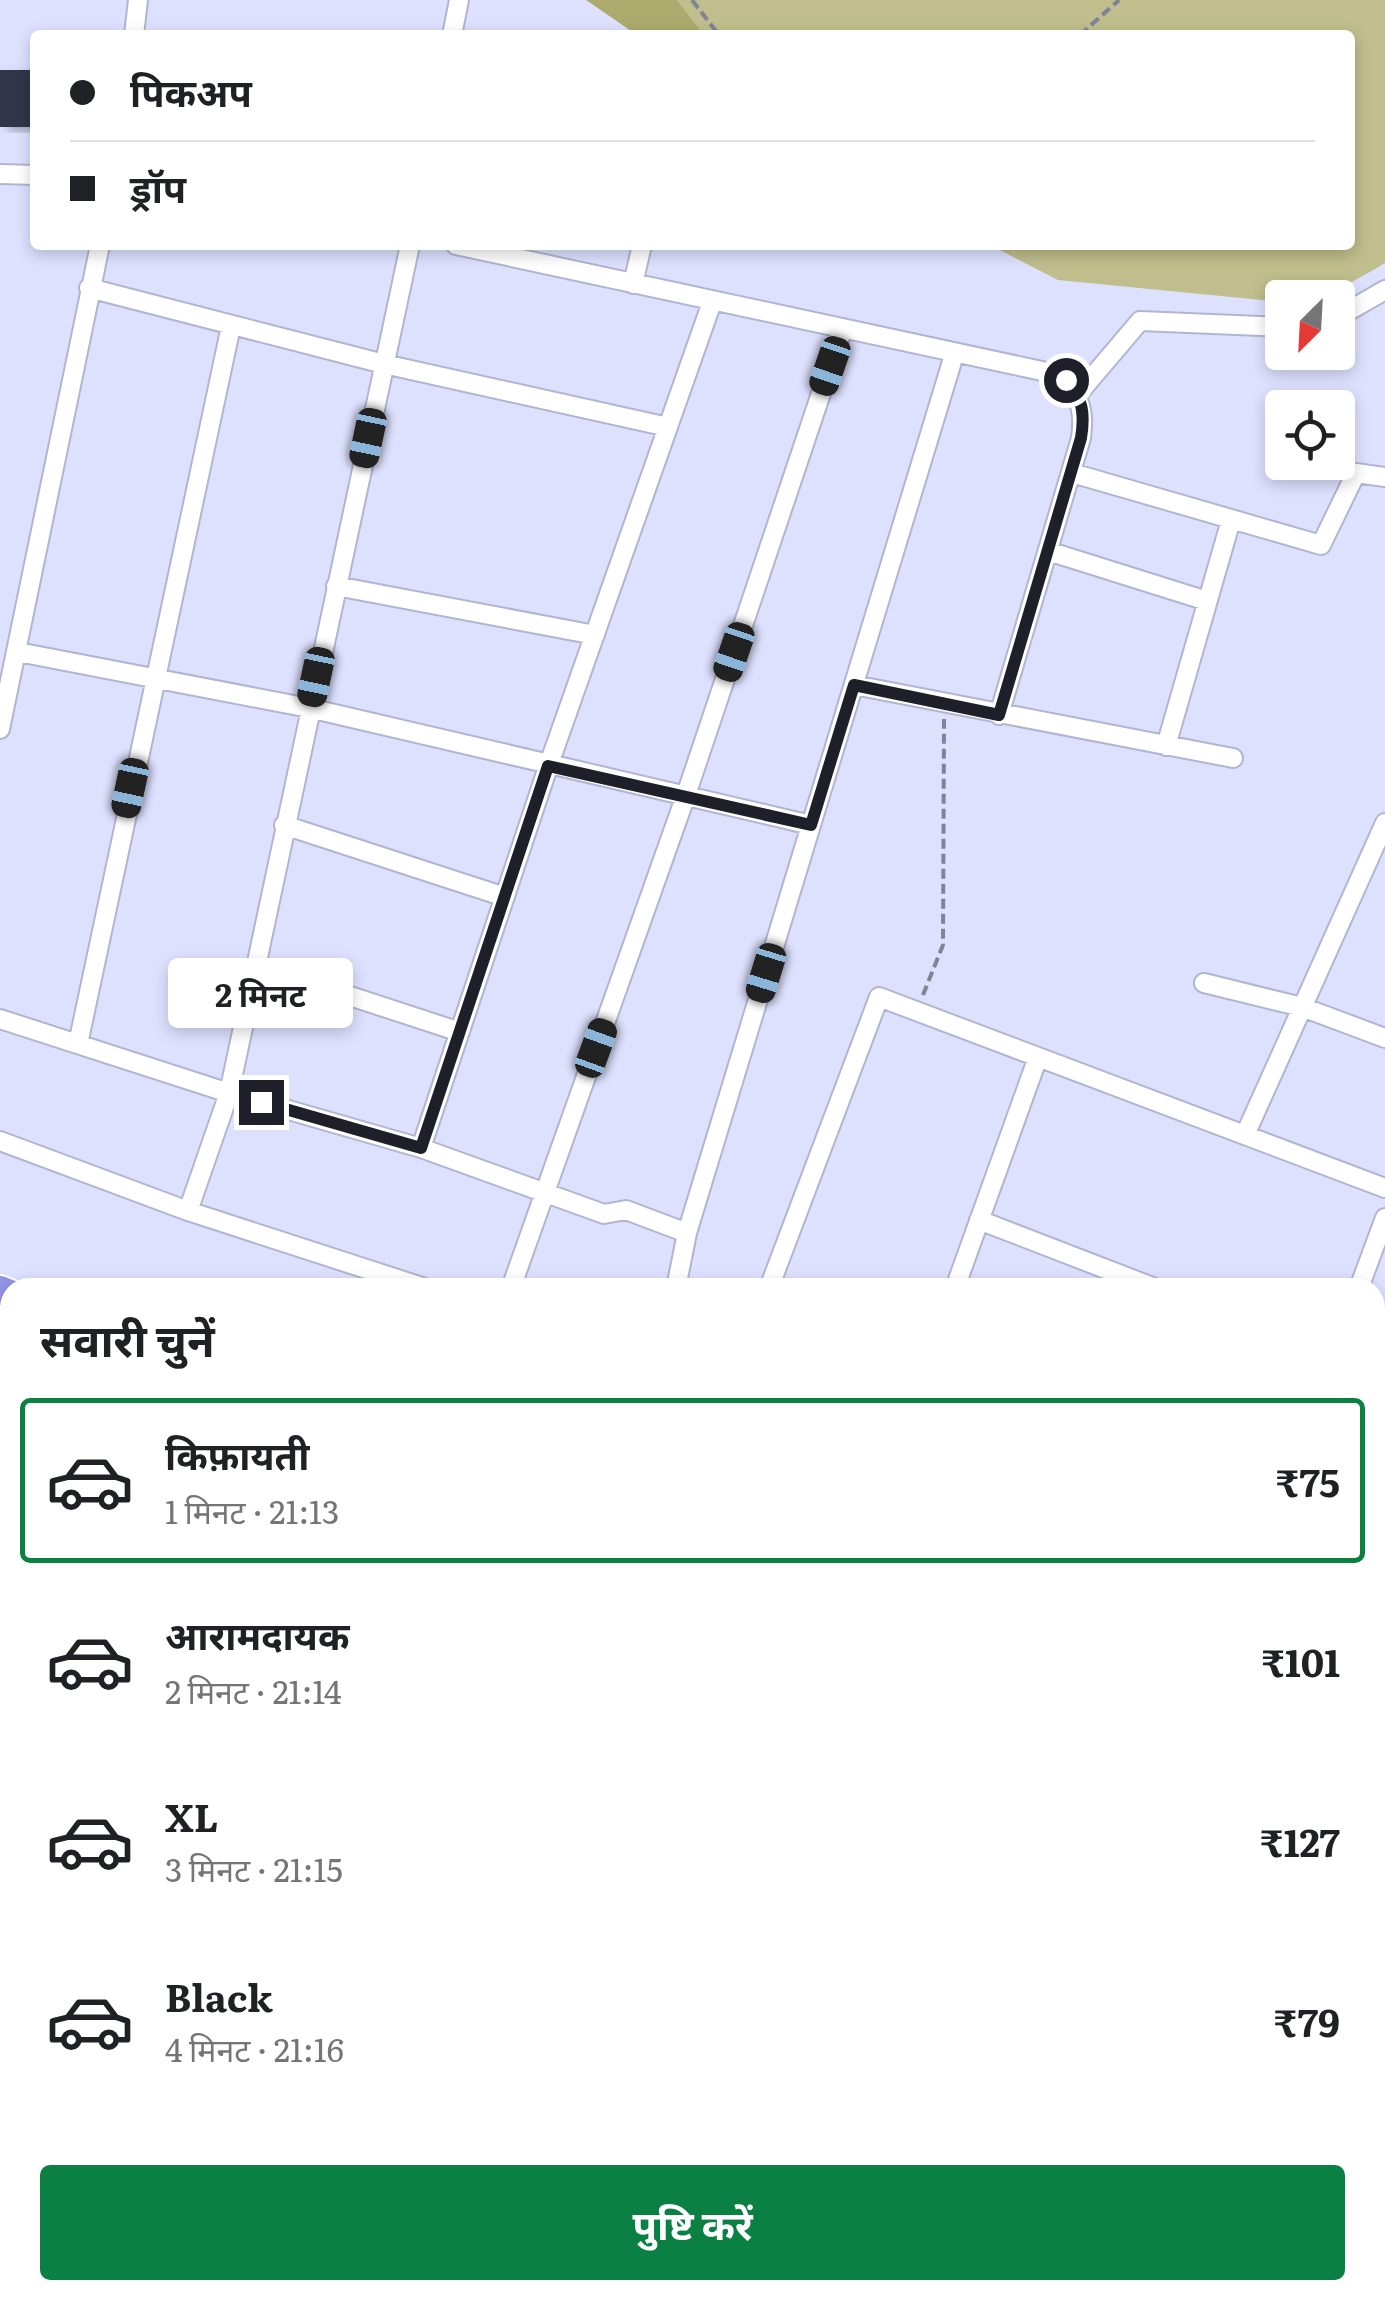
<!DOCTYPE html>
<html lang="hi">
<meta charset="utf-8">
<style>
body{margin:0;font-family:Literata,"Noto Sans Devanagari",serif;background:#f6f6f6;color:#202124;height:100vh;display:flex;flex-direction:column;font-size:38px;white-space:nowrap}
*{box-sizing:border-box;margin:0}
p{font-size:32px;color:#757577}
.icon{flex:none;width:55px;height:55px;fill:none;stroke:currentColor;stroke-width:2;stroke-linecap:round;stroke-linejoin:round}
.map{position:relative;flex:1;overflow:hidden}
.panel{position:absolute;left:0px;top:1278px;width:1385px;height:1022px;display:flex;flex-direction:column;background:#fff;border-radius:30px 30px 0 0;box-shadow:0 5px 15px #0003}
.panel>*{flex:none}
.banner{position:absolute;left:30px;top:30px;width:1325px;height:220px;border-radius:10px;box-shadow:0 5px 15px #0003;display:grid;align-content:center;height:220px;padding:0 40px;background:#fff}
.needle{width:65px;rotate:204deg}
.fabs{position:absolute;left:1265px;top:280px;display:grid;gap:20px}
.fabs a{display:grid;place-items:center;width:90px;height:90px;border-radius:10px;background:#fff;box-shadow:0 5px 15px #0003;font-size:50px}
.end{position:absolute;width:45px;height:45px;margin:-22px;border:12px solid #1e1f29;background:#fff;box-shadow:0 0 0 5px #fff}
.from{border-radius:50%}
.bubble{position:absolute;height:70px;border-radius:10px;background:#fff;box-shadow:0 5px 15px #0003;font-size:32px;font-weight:700;line-height:70px;text-align:center}
.car{position:absolute;width:30px;height:60px;margin:-30px -15px;border-radius:12px;box-shadow:0 0 8px 2px #0007;background:linear-gradient(#222 24%,#8ab4d8 0 40%,#222 0 76%,#8ab4d8 0 86%,#222 0)}
.banner b{display:flex;align-items:center;gap:35px;height:95px;font-size:38px}
.banner b+b{border-top:2px solid #e0e0e0}
.banner i{width:25px;height:25px;background:#202124}
ul{padding:0;list-style:none}
li{display:flex;align-items:center;gap:30px;height:165px;margin:0 20px 15px;padding:0 20px;border:5px solid transparent;border-radius:10px}
li div{flex:1}
li b{display:block;font-size:38px}
li em{font-style:normal;font-weight:700}
li.on{border-color:#0b8043}
li>.icon{width:90px;height:90px;stroke-width:1.5}
h2{padding:0 40px;font-size:45px;line-height:120px}
.cta{display:flex;gap:20px;margin-top:auto;padding:20px 40px}
.cta a{flex:1;height:115px;border-radius:10px;background:#0b8043;color:#fff;font-size:40px;font-weight:700;line-height:115px;text-align:center}
.map>svg:first-child{display:block}
.green{fill:#bfbe8c}
.forest{fill:#acab6d}
.building{fill:#32344a;filter:url(#shadow)}
.lines{fill:none;stroke-linecap:round;stroke-linejoin:round}
.minor-casing{stroke:#b2b5d1;stroke-width:22}
.highway-casing{stroke:#fff;stroke-width:32}
.path{stroke:#808296;stroke-width:4;stroke-dasharray:10 5;stroke-linecap:butt}
.minor{stroke:#fff;stroke-width:18}
.highway{stroke:#9195e6;stroke-width:28}
.route{stroke:#1e1f29;stroke-width:12}
</style>
<div class="map">
<svg width="1385" height="2298" viewBox="0 0 1385 2298">
<defs>
<filter id="shadow"><feDropShadow dx="8" dy="4.5" stdDeviation="5" flood-color="#0004"/></filter>
</defs>
<rect width="100%" height="100%" fill="#dee1fe"/>
<path class="green" d="M677,0H1385V263C1349,285 1325,297 1282,298V302L1058,280L990,245H1350V35H704Z"/>
<path class="forest" d="M586,0H677L704,35H637Z"/>
<path class="building" d="M0,70H35V127H0Z"/>
<g class="lines">
<g class="minor-casing">
<path id="minor" d="M134,35L138,0
M452,35L459,0
M0,174L35,175
M456,245L1042,371C1076,385 1086,402 1081,438L999,715
M633,284L642,245
M89,288L384,364L668,427
M1338,317L1385,290
M1078,394L1140,321L1282,327
M1072,473L1321,545L1356,473L1385,477
M1048,551L1207,601
M336,586L595,635
M18,652L309,708L811,825
M854,685L1233,758
M0,729L100,245
M1166,746L1231,520
M284,825L505,897
M255,965L460,1032
M1204,983L1302,1007L1385,1038
M0,1019L229,1093L421,1148L604,1214L626,1210L687,1233
M78,1044L231,326
M1245,1135L1385,823
M0,1141L188,1211L425,1288
M421,1148L548,767L712,302
M188,1211L229,1093L410,245
M979,1220L1155,1288
M511,1288L686,795L842,331
M676,1288L687,1233L954,355
M769,1288L879,997L1385,1188
M955,1288L1038,1057
M1359,1288L1385,1218
M0,1347L10,1337
M0,1515L10,1512
M9,1573L10,1703
M1375,1599L1385,1603
M0,1986L8,2010
M1375,2020L1385,2007
M1375,2214L1385,2201
M279,2290H307
M966,2290L978,2298
M1147,2290L1158,2298
M22,2298L24,2290
M137,2298L140,2290
M228,2298L233,2290
M430,2298L433,2290
M547,2298V2290
M696,2298L697,2290
M864,2298L868,2290
M1307,2298L1314,2290"/>
</g>
<g class="highway-casing">
<path id="highway" d="M0,1290L10,1294
M0,1322L10,1325
M1375,1828L1385,1835
M1375,1852L1385,1859"/>
</g>
<path class="path" d="M692,0L719,35
M1080,35L1119,0
M923,995L943,945L944,719"/>
<use href="#minor" class="minor"/>
<use href="#highway" class="highway"/>
</g>
<g class="lines">
<path class="route" d="M261,1102L421,1148L548,766L811,825L854,685L999,715L1081,438C1085,413 1083,399 1066,380"/>
</g>
</svg>
<div class="fabs">
<a><svg class="needle" viewBox="-14 -14 28 28"><path d="M0-13l5 13h-10z" fill="#e53935"/><path d="M0 13l5-13h-10z" fill="#757577"/></svg></a>
<a><svg class="icon" aria-label="locate" viewBox="0 0 24 24"><circle cx="12" cy="12" r="6"/><path d="M12 2v4M12 18v4M2 12h4M18 12h4"/></svg></a>
</div>
<i class="end from" style="left:1066px;top:380px"></i>
<i class="end" style="left:261px;top:1102px"></i>
<div class="bubble" style="left:168px;top:958px;width:185px">2 मिनट</div>
<i class="car" style="left:830px;top:366px;rotate:199deg"></i>
<i class="car" style="left:368px;top:438px;rotate:192deg"></i>
<i class="car" style="left:734px;top:652px;rotate:199deg"></i>
<i class="car" style="left:316px;top:677px;rotate:192deg"></i>
<i class="car" style="left:130px;top:788px;rotate:192deg"></i>
<i class="car" style="left:766px;top:973px;rotate:197deg"></i>
<i class="car" style="left:596px;top:1048px;rotate:20deg"></i>
<div class="banner">
<b><i class="from"></i>पिकअप</b>
<b><i></i>ड्रॉप</b>
</div>
<section class="panel">
<h2>सवारी चुनें</h2>
<ul>
<li class="on"><svg class="icon" aria-label="car" viewBox="0 0 24 24"><path d="M5 17H2v-5l4-1 3-4h7l3 4 3 1v5h-3M9 17h6M6 11h13"/><circle cx="7" cy="17" r="2"/><circle cx="17" cy="17" r="2"/></svg><div><b>किफ़ायती</b><p>1 मिनट · 21:13</p></div><em>₹75</em></li>
<li><svg class="icon" aria-label="car" viewBox="0 0 24 24"><path d="M5 17H2v-5l4-1 3-4h7l3 4 3 1v5h-3M9 17h6M6 11h13"/><circle cx="7" cy="17" r="2"/><circle cx="17" cy="17" r="2"/></svg><div><b>आरामदायक</b><p>2 मिनट · 21:14</p></div><em>₹101</em></li>
<li><svg class="icon" aria-label="car" viewBox="0 0 24 24"><path d="M5 17H2v-5l4-1 3-4h7l3 4 3 1v5h-3M9 17h6M6 11h13"/><circle cx="7" cy="17" r="2"/><circle cx="17" cy="17" r="2"/></svg><div><b>XL</b><p>3 मिनट · 21:15</p></div><em>₹127</em></li>
<li><svg class="icon" aria-label="car" viewBox="0 0 24 24"><path d="M5 17H2v-5l4-1 3-4h7l3 4 3 1v5h-3M9 17h6M6 11h13"/><circle cx="7" cy="17" r="2"/><circle cx="17" cy="17" r="2"/></svg><div><b>Black</b><p>4 मिनट · 21:16</p></div><em>₹79</em></li>
</ul>
<div class="cta"><a>पुष्टि करें</a></div>
</section>
</div>
